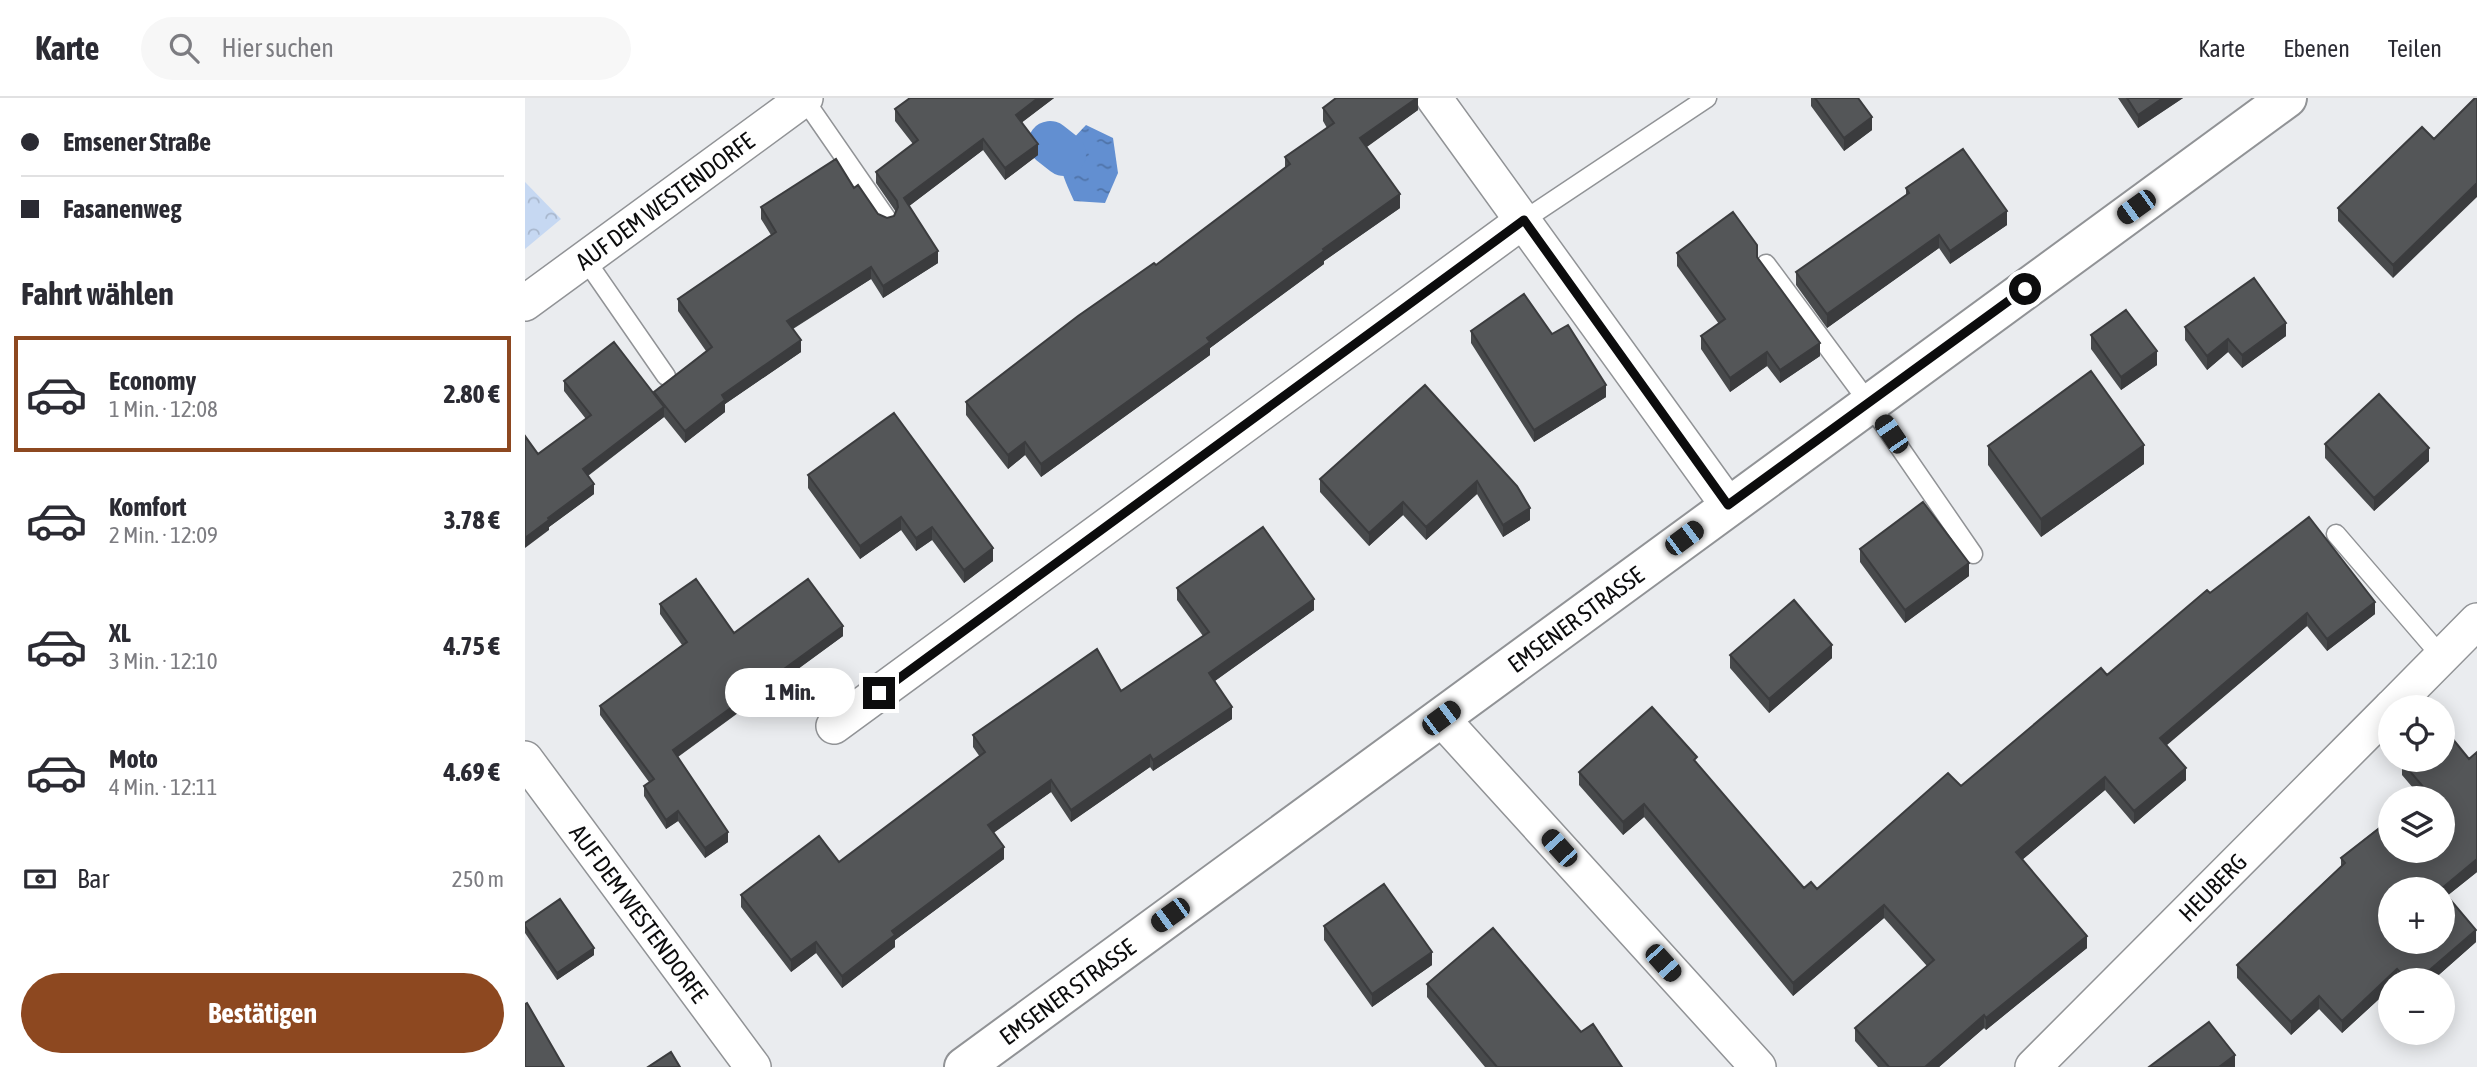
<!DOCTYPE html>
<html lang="de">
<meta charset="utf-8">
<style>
body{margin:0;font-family:"Asap Condensed",sans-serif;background:#f7f7f7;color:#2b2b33;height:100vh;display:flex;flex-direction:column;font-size:26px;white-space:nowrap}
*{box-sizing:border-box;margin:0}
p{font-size:23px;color:#7c7c81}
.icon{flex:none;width:38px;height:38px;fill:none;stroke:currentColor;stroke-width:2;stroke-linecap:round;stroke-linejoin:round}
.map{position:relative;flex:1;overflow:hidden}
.side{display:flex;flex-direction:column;background:#fff;width:525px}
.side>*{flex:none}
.guide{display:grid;align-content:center;height:154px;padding:0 21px;background:#fff}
.buttons{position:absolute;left:1853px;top:597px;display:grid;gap:14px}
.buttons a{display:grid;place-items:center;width:77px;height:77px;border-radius:50%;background:#fff;box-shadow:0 4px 18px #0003;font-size:35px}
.end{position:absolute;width:32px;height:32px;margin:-16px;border:9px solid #0c0c0d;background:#fff;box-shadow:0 0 0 4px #fff}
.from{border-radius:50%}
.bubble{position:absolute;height:49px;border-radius:24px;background:#fff;box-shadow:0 4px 18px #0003;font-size:23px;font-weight:700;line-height:49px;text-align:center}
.car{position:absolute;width:21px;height:42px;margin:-21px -10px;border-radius:9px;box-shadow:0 0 5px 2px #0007;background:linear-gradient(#222 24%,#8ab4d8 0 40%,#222 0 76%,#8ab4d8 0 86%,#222 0)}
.guide b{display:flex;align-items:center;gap:24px;height:66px;font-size:26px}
.guide b+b{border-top:2px solid #e1e1e2}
.guide i{width:18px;height:18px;background:#2b2b33}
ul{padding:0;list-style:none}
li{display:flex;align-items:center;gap:21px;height:116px;margin:0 14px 10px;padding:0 7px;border:4px solid transparent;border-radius:0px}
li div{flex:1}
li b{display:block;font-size:26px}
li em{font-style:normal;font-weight:700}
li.selected{border-color:#8d4820}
li>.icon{width:63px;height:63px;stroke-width:1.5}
h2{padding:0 21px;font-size:32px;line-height:84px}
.pay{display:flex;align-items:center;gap:18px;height:77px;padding:0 21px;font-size:26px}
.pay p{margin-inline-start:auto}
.button{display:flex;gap:14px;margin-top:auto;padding:14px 21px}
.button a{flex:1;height:80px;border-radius:42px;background:#8d4820;color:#fff;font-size:28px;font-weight:700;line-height:80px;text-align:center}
header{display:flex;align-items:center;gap:42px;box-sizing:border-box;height:98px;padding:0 35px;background:#fff;border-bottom:2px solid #e1e1e2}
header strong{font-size:33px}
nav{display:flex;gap:38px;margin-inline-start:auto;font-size:24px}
.search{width:490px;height:63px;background:#f7f7f7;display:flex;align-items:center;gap:18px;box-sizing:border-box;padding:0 24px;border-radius:38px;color:#7c7c81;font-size:26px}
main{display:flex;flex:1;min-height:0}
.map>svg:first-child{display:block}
.park{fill:url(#park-crowns)}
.water{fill:url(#water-ripples)}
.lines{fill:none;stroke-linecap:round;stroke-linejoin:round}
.canal{stroke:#628fd1;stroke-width:44}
.lane-casing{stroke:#919396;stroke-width:21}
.street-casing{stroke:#919396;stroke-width:38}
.secondary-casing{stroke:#919396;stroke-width:42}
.lane{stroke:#fff;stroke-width:18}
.street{stroke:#fff;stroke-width:35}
.secondary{stroke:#fff;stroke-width:38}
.wall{fill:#484a4c}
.shaded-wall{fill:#3b3c3e}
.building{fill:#545658;stroke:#3b3c3e;stroke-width:2}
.route{stroke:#0c0c0d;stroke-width:9}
.labels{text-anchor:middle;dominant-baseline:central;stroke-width:7;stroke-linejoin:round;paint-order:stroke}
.street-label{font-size:24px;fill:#0c0c0d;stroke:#eaecef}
</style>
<header>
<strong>Karte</strong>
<div class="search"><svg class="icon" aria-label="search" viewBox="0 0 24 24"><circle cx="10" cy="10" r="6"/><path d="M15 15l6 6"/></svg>Hier suchen</div>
<nav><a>Karte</a><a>Ebenen</a><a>Teilen</a></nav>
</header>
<main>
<section class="side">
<div class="guide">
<b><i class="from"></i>Emsener Straße</b>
<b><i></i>Fasanenweg</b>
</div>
<h2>Fahrt wählen</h2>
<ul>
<li class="selected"><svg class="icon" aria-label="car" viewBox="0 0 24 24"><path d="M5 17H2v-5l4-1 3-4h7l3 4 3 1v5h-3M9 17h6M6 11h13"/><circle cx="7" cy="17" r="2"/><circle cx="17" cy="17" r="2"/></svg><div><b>Economy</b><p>1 Min. · 12:08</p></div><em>2.80 €</em></li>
<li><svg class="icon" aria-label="car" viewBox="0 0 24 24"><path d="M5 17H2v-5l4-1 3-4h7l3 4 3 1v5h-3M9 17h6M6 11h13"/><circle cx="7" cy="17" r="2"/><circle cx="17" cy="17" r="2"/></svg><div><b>Komfort</b><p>2 Min. · 12:09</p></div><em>3.78 €</em></li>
<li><svg class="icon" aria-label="car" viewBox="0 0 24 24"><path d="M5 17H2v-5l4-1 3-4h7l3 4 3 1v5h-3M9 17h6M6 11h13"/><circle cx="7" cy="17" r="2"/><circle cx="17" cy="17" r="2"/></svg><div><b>XL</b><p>3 Min. · 12:10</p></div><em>4.75 €</em></li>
<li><svg class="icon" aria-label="car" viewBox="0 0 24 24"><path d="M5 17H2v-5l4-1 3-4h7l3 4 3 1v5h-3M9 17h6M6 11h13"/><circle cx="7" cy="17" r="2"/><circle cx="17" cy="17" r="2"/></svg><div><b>Moto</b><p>4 Min. · 12:11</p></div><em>4.69 €</em></li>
</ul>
<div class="pay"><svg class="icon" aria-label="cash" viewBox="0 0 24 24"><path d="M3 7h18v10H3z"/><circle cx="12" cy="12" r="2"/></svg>Bar<p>250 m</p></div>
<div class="button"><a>Bestätigen</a></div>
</section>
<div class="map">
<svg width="1952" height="969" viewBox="0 0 1952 969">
<defs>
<pattern id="park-crowns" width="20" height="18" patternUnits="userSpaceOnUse" patternTransform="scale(1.75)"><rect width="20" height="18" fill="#c6d8f2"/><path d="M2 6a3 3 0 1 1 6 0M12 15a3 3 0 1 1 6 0" fill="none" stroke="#a9b8ce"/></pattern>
<pattern id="water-ripples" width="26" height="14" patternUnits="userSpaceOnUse" patternTransform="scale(1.75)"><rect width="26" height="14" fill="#628fd1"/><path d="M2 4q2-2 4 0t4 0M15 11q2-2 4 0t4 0" fill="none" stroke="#4f73a8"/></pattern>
</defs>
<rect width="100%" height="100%" fill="#eaecef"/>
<path class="park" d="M0,84L36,121L0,151Z"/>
<path class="water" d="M561,27L588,40L593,75L580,105L549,103C531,64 530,59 561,27Z"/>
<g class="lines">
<path class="canal" d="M525,45L539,56"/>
<g class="lane-casing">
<path id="lane" d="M279,1L362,121
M999,122L1182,0
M60,161L141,278
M1241,166L1344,305L1448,456
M1811,436L1917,559"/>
</g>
<g class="street-casing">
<g id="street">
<path d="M909,0L1203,407"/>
<path id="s1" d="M0,205L280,0"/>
<path d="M1867,609L1952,523"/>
<path d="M916,620L1233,969"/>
<path d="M309,628L999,122"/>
<path id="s2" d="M0,661L228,969"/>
<path id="s3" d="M1508,969L1866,610"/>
</g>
</g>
<g class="secondary-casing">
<g id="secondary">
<path id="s4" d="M439,969L1762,0"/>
</g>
</g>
<use href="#lane" class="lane"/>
<use href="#street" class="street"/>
<use href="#secondary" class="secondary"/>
</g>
<path class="wall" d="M385,0H529L497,24L513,57L480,82L458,52L384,108L413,165L358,200L346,181L268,231L276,254L200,306V314L160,345L139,319L63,378L69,396L24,429V432L13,356L61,321L39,293V283L129,296V294L181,253L153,213V201L246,137L236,121V109L329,90L353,116L362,120L369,118L371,114L351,85V74L388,46L370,23V11Z
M893,0V12L841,49L875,110L799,163V166L685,250V257L516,379L500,357L483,371L441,317V304L631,167L760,70V59L802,30L798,23V10Z
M1286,0H1333L1347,32L1319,53L1286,8Z
M1593,0H1658L1613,30Z
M1909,41L1868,180L1813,123V110Z
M1381,90L1482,127L1425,166L1414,150L1302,230L1271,187V174L1381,97Z
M1152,155L1232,159L1295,258L1255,285L1242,268L1205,294L1176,251V238L1194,226L1152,168Z
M1660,229L1761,238L1717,270L1703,254L1682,272L1660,242Z
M946,233L1027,236L1081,299L1009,344L946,245Z
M1566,237L1632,267L1596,292L1566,251Z
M900,287L1005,422L978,439L952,396L901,442L878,417L844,448L795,394V381Z
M369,315L468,463L439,485L407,442L391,453L376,432L335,461L283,390V377Z
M1800,346L1904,363L1849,413L1800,360Z
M1463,348L1619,366L1516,439L1463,367Z
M1335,451L1444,478L1380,525L1335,464Z
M652,490L789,512L690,583L707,621L628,673L625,669L546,724L526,694L469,734L479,761L370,842V849L317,890L291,855L266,874L216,809V797L314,764L455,659L448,649V637L596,593L678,538L652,502Z
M1685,495L1850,516L1802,553L1782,528L1641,647L1661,682L1609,726L1580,692L1497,762L1562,850L1461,932L1459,930L1414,969H1353L1330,943V930L1402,868L1359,820L1268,898L1119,719L1098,737L1054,687V674L1172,666L1279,790L1292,791L1436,688L1582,577Z
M135,506L209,535L318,538L153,659L203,744L180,760L153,723L141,731L119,698V688L124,684L75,617V608L157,547L135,516Z
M1205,557L1307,560L1244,615L1205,570Z
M1918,662L1952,774L1922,798L1951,844L1908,882H1866V890L1817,935L1794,911L1766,937L1712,880V867L1816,768V760L1894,697L1877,677V664Z
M0,825L69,857L32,882L0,835Z
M799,828L907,867L847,909L799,842Z
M902,886L1056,934L1097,969H960L902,899Z"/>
<path class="shaded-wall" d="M513,0H529L491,29V17Z
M892,0H893V12L835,54V40Z
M1638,0H1658L1613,30V17Z
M1347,19V32L1319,53V40Z
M458,41V52L379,112V100Z
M513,46V57L480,82V70Z
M1952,85V99L1868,180V167Z
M875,96V110L799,163V166L685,250V257L516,379V366L798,151Z
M1482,113V127L1425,166V153Z
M1414,137V150L1302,230V216Z
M413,153V165L358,200V188Z
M346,169V181L262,234V223Z
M1761,225V238L1717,270V257Z
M1703,241V254L1682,272V258Z
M276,242V254L200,306V314L160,345V333L197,297Z
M1295,245V258L1255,285V272Z
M1632,253V267L1596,292V279Z
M1242,254V268L1205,294V280Z
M1081,287V299L1009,344V332Z
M139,309V319L58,381V371Z
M500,344V357L483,371V357Z
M1619,347V366L1516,439V421Z
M1904,350V363L1849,413V400Z
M952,383V396L901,442V429Z
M69,386V396L24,429V432L0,450V440L23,420Z
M878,404V417L844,448V435Z
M1005,410V422L978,439V427Z
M376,419V432L335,461V448Z
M407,429V442L391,453V440Z
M468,450V463L439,485V472Z
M1444,465V478L1380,525V512Z
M789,501V512L684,587V575Z
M1850,504V516L1802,553V541Z
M1782,515V528L1635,653V640Z
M318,528V538L148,662V652Z
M1307,547V560L1244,615V601Z
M707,609V621L628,673V662Z
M625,657V669L546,724V712Z
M1661,670V682L1609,726V713Z
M1580,679V692L1491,767V754Z
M526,682V694L463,739V727Z
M1119,706V719L1098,737V724Z
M153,713V723L141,731V722Z
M203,734V744L180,760V750Z
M479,749V761L370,842V849L317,890V878L367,833Z
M1952,761V774L1918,801V791H1916Z
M1359,807V820L1268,898V885Z
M1951,832V844L1908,882H1893Z
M1562,838V850L1461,932V920Z
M291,844V855L266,874V862Z
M69,850V857L32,882V875Z
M907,854V867L847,909V896Z
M1872,871V882H1866V890L1817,935V923Z
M1794,898V911L1766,937V924Z
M1459,917V930L1414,969H1400Z
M1710,957V969H1694Z"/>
<path class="building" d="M385,0H513L491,17L513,46L480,70L458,41L379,100L413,153L358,188L346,169L262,223L276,242L197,297L200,302L160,333L129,294L187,249L153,201L251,134L236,109L311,61L329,90L333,87L353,116L362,120L369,118L373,109L372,103L351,74L393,42L370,11Z
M811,0H892L835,40L875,96L798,151L799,153L682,240L685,244L516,366L500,344L483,357L441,304L553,218L629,165L631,167L765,66L760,59L809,25L798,10Z
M1290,0H1333L1347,19L1319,40Z
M1602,0H1638L1613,17Z
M1950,0H1952V85L1868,167L1813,110L1897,29L1909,41Z
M1438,51L1482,113L1425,153L1414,137L1302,216L1271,174L1384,95L1381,90Z
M1208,114L1232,147V159L1295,245L1255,272L1242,254L1205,280L1176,238L1200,221L1152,155Z
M1729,180L1761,225L1717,257L1703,241L1682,258L1660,229Z
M999,196L1027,236L1043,227L1081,287L1009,332L946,233Z
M1601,212L1632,253L1596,279L1566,237Z
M89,244L139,309L58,371L69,386L23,420L24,422L0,440V338L13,356L66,317L39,283Z
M1566,273L1619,347L1516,421L1463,348Z
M900,287L992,388L1005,410L978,427L952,383L901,429L878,404L844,435L795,381Z
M1854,296L1904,350L1849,400L1800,346Z
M369,315L468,450L439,472L407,429L391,440L376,419L335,448L283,377Z
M1398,404L1444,465L1380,512L1335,451Z
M1784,419L1850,504L1802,541L1782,515L1635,640L1661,670L1609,713L1580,679L1491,754L1562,838L1461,920L1459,917L1400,969H1364L1330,930L1409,862L1359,807L1268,885L1119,706L1098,724L1054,674L1127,609L1172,659L1169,662L1279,790L1286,784L1292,791L1423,675L1436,688L1576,570L1582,577L1682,492L1685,495Z
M738,429L789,501L684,575L707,609L628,662L625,657L546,712L526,682L463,727L479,749L367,833L370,837L317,878L291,844L266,862L216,797L294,738L314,764L460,654L448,637L572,551L596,593L684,534L652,490Z
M171,481L209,535L283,481L318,528L148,652L203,734L180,750L153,713L141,722L119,688L129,681L75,608L162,544L135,506Z
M1269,502L1307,547L1244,601L1205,557Z
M1918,629L1944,661L1952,654V761L1916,791H1866V844H1918V793L1951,832L1893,882H1882L1872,871L1817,923L1794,898L1766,924L1712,867L1820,765L1816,760L1866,721V752H1918V700H1891L1901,692L1877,664L1880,662H1918Z
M859,786L907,854L847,896L799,828Z
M35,801L69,850L32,875L0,828V825Z
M968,830L1056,934L1068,926L1097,969H972L902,886Z
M2,905L39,969H0V906Z
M1684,924L1710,957L1694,969H1624Z
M146,954L155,969H123Z"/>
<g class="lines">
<path class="route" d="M354,595L999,122L1203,407L1500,191"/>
</g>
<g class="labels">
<g class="street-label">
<text stroke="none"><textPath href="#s1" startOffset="173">AUF DEM WESTENDORFE</textPath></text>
<text stroke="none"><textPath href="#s4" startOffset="758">EMSENER STRASSE</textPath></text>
<text stroke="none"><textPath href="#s3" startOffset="254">HEUBERG</textPath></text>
<text stroke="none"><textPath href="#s2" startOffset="192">AUF DEM WESTENDORFE</textPath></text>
<text stroke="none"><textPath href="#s4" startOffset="128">EMSENER STRASSE</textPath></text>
</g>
</g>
</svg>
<div class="buttons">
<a><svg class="icon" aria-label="locate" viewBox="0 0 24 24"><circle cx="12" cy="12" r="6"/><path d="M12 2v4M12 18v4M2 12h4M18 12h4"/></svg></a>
<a><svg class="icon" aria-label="layers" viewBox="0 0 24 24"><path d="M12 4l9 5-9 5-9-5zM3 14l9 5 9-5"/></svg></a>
<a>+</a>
<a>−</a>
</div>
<i class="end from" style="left:1500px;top:191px"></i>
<i class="end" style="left:354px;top:595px"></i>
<div class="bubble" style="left:200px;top:570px;width:130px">1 Min.</div>
<i class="car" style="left:1611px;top:109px;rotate:234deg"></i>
<i class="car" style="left:1366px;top:336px;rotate:326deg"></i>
<i class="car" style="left:1159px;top:440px;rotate:53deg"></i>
<i class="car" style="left:916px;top:620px;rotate:53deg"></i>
<i class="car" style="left:1034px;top:750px;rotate:318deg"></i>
<i class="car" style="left:645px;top:817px;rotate:234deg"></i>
<i class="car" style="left:1138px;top:865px;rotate:138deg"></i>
</div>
</main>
